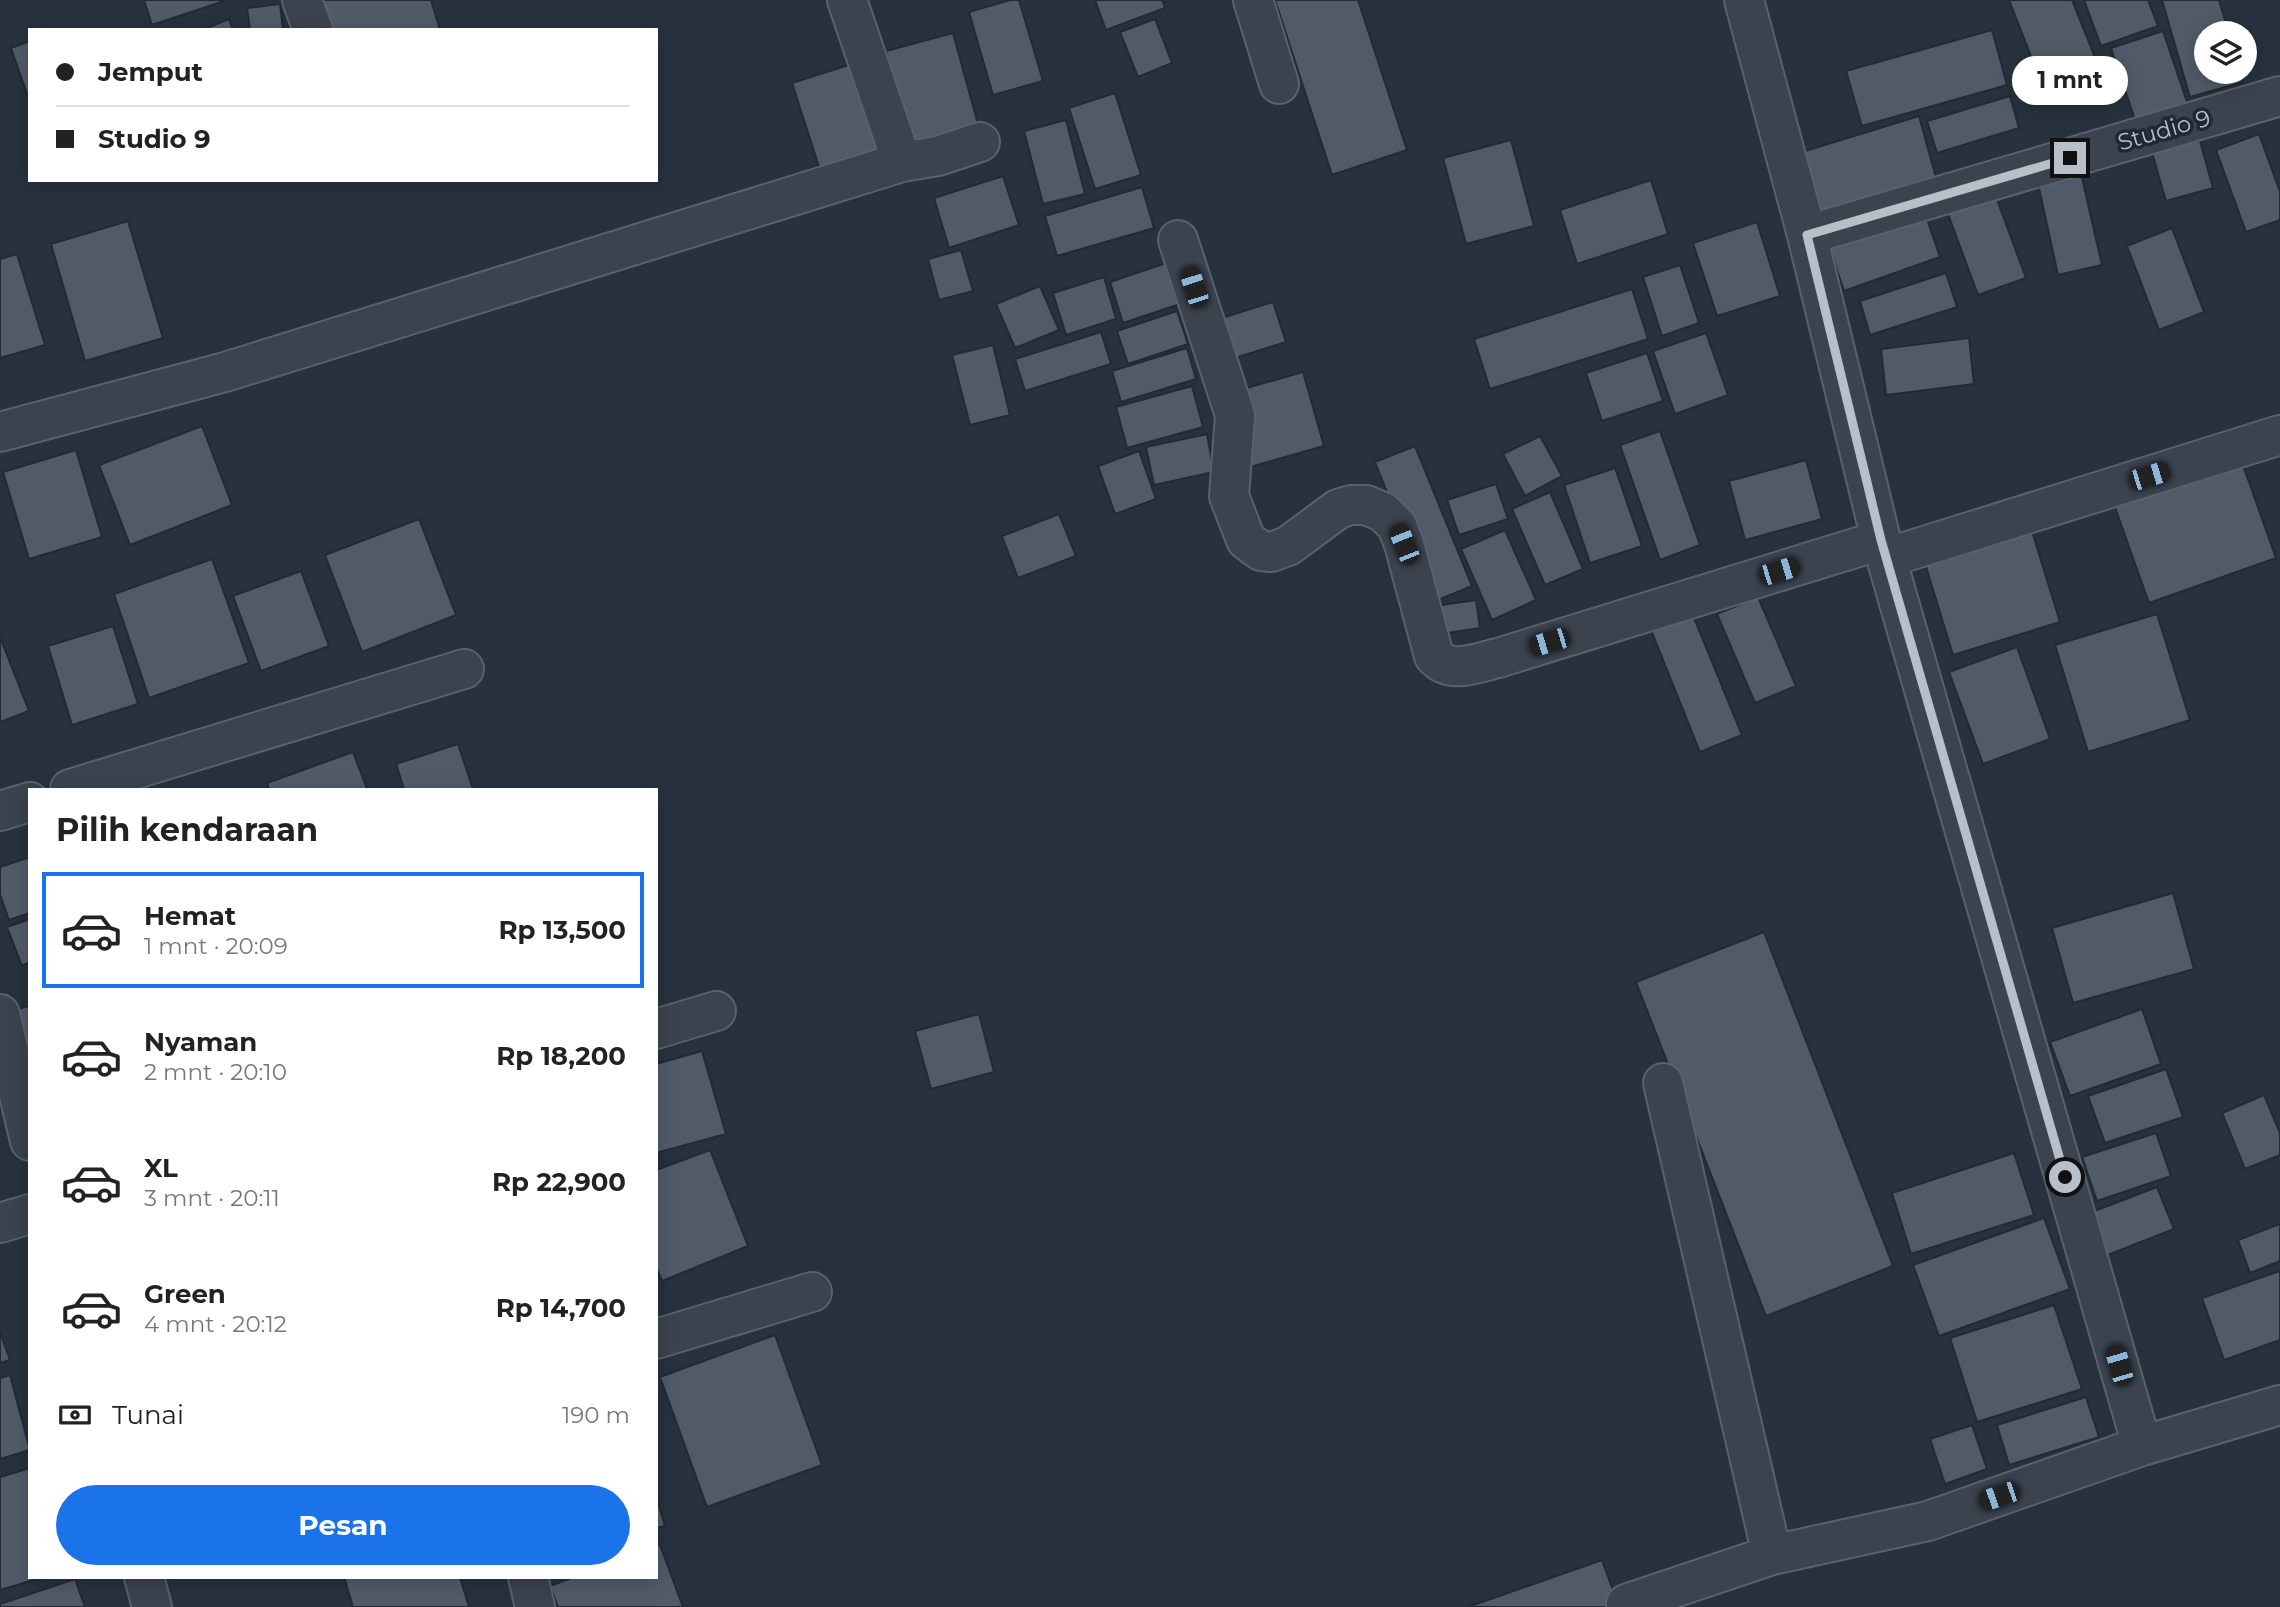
<!DOCTYPE html>
<html lang="id">
<meta charset="utf-8">
<style>
body{margin:0;font-family:Montserrat,sans-serif;background:#f6f6f6;color:#222;height:100vh;display:flex;flex-direction:column;font-size:26px;white-space:nowrap}
*{box-sizing:border-box;margin:0}
p{font-size:23px;color:#767676}
.icon{flex:none;width:38px;height:38px;fill:none;stroke:currentColor;stroke-width:2;stroke-linecap:round;stroke-linejoin:round}
.map{position:relative;flex:1;overflow:hidden}
.side{position:absolute;left:28px;top:788px;width:630px;height:791px;display:flex;flex-direction:column;background:#fff;border-radius:0px;box-shadow:0 4px 18px #0003}
.side>*{flex:none}
.top-card{position:absolute;left:28px;top:28px;width:630px;height:154px;border-radius:0px;box-shadow:0 4px 18px #0003;display:grid;align-content:center;height:154px;padding:0 28px;background:#fff}
.buttons{position:absolute;left:2194px;top:21px;display:grid;gap:14px}
.buttons a{display:grid;place-items:center;width:63px;height:63px;border-radius:50%;background:#fff;box-shadow:0 4px 18px #0003;font-size:35px}
.end{position:absolute;width:32px;height:32px;margin:-16px;border:9px solid #b7bfc9;background:#111;box-shadow:0 0 0 4px #111}
.from{border-radius:50%}
.bubble{position:absolute;height:49px;border-radius:24px;background:#fff;box-shadow:0 4px 18px #0003;font-size:23px;font-weight:700;line-height:49px;text-align:center}
.car{position:absolute;width:21px;height:42px;margin:-21px -10px;border-radius:9px;box-shadow:0 0 5px 2px #0007;background:linear-gradient(#222 24%,#8ab4d8 0 40%,#222 0 76%,#8ab4d8 0 86%,#222 0)}
.top-card b{display:flex;align-items:center;gap:24px;height:66px;font-size:26px}
.top-card b+b{border-top:2px solid #e0e0e0}
.top-card i{width:18px;height:18px;background:#222}
ul{padding:0;list-style:none}
li{display:flex;align-items:center;gap:21px;height:116px;margin:0 14px 10px;padding:0 14px;border:4px solid transparent;border-radius:0px}
li div{flex:1}
li b{display:block;font-size:26px}
li em{font-style:normal;font-weight:700}
li.active{border-color:#1a73e8}
li>.icon{width:63px;height:63px;stroke-width:1.5}
h2{padding:0 28px;font-size:32px;line-height:84px}
.pay{display:flex;align-items:center;gap:18px;height:77px;padding:0 28px;font-size:26px}
.pay p{margin-inline-start:auto}
.cta{display:flex;gap:14px;margin-top:auto;padding:14px 28px}
.cta a{flex:1;height:80px;border-radius:42px;background:#1a73e8;color:#fff;font-size:28px;font-weight:700;line-height:80px;text-align:center}
.map>svg:first-child{display:block}
.building{fill:#515b68;stroke:#222a35;stroke-width:2}
.lines{fill:none;stroke-linecap:round;stroke-linejoin:round}
.minor-casing{stroke:#59616c;stroke-width:42}
.minor{stroke:#3b434e;stroke-width:38}
.route{stroke:#b7bfc9;stroke-width:9}
.labels{text-anchor:middle;dominant-baseline:central;stroke-width:7;stroke-linejoin:round;paint-order:stroke}
.street-label{font-size:23px;fill:#b7bfc9;stroke:#202833}
</style>
<div class="map">
<svg width="2280" height="1607" viewBox="0 0 2280 1607">
<rect width="100%" height="100%" fill="#27323e"/>
<path class="building" d="M144,0H227L152,25Z
M321,0H431L440,30H330Z
M1010,0H1019L1043,81L993,95L969,12Z
M1095,0H1162L1165,8L1106,30Z
M1275,0H1358L1407,150L1332,175Z
M2009,0H2072L2098,65L2043,87Z
M2084,0H2148L2158,26L2101,46Z
M2162,0H2219L2229,33H2207V72H2240L2243,82L2190,97Z
M280,4L283,30H250L247,8Z
M229,19L233,30H205L204,29Z
M1155,19L1172,63L1138,77L1120,32Z
M1992,30L2007,85L1862,126L1846,71Z
M2163,31L2188,105L2136,123L2111,48Z
M953,33L979,128L912,146L886,51Z
M30,41V93L27,94L11,48Z
M855,63L883,150L820,170L792,83Z
M1115,93L1141,175L1095,189L1069,108Z
M2010,96L2019,128L1937,153L1927,121Z
M1919,116L1937,181L1821,216L1802,152Z
M1066,120L1085,194L1043,204L1024,131Z
M2259,134L2280,192V220L2246,232L2216,150Z
M2199,137L2213,188L2166,201L2151,149Z
M1511,140L1534,226L1466,244L1443,158Z
M2080,169L2102,265L2058,275L2037,179Z
M1003,176L1019,225L949,248L934,198Z
M1651,180L1668,234L1577,264L1560,210Z
M1142,187L1154,228L1057,256L1045,216Z
M1996,197L2026,278L1978,295L1948,214Z
M1924,210L1940,257L1844,291L1828,243Z
M128,221L163,338L85,361L51,244Z
M1757,222L1780,296L1717,316L1693,243Z
M2172,228L2204,312L2159,330L2127,246Z
M961,250L973,291L939,300L928,259Z
M17,254L45,345L0,358V259Z
M1166,263L1180,304L1123,323L1110,282Z
M1680,265L1699,323L1662,336L1643,277Z
M1946,273L1957,307L1870,335L1860,301Z
M1104,277L1116,319L1066,335L1053,293Z
M1040,286L1059,330L1015,348L996,304Z
M1632,289L1648,339L1490,389L1474,339Z
M1273,302L1286,342L1213,365L1200,325Z
M1177,311L1188,344L1128,364L1117,331Z
M1101,332L1111,364L1025,391L1015,359Z
M1706,333L1728,395L1675,414L1653,351Z
M1969,338L1974,384L1886,395L1881,349Z
M993,345L1010,415L970,425L952,355Z
M1187,348L1196,379L1121,402L1112,371Z
M1647,353L1663,401L1602,421L1586,373Z
M1303,372L1324,446L1250,467L1229,393Z
M1192,386L1203,427L1127,448L1116,407Z
M202,426L232,505L130,545L99,465Z
M1660,431L1700,545L1660,560L1620,445Z
M1207,434L1214,472L1154,485L1146,447Z
M1540,436L1562,476L1525,496L1503,454Z
M1415,446L1472,586L1431,603L1375,462Z
M76,450L102,537L29,559L3,472Z
M1139,451L1156,499L1115,514L1098,466Z
M2239,454L2276,558L2149,603L2112,499Z
M1806,460L1822,519L1745,540L1729,481Z
M1615,468L1642,546L1590,563L1564,485Z
M1496,484L1508,519L1459,535L1447,500Z
M1550,492L1583,569L1545,585L1512,509Z
M1059,514L1076,556L1018,578L1002,536Z
M419,519L456,615L362,652L325,555Z
M2031,528L2060,622L1953,655L1924,560Z
M1505,530L1536,600L1492,620L1461,549Z
M212,559L249,663L149,698L114,594Z
M301,571L329,646L261,671L233,596Z
M1758,597L1796,686L1755,703L1717,614Z
M1476,600L1480,628L1440,634L1435,606Z
M1690,608L1742,735L1700,752L1649,625Z
M2157,614L2190,720L2088,752L2055,645Z
M113,626L138,704L72,725L48,646Z
M0,637L29,711L0,722Z
M2017,647L2050,739L1983,764L1949,672Z
M458,744L473,789H404L396,764Z
M353,752L367,789H269L267,783Z
M30,857V913L9,920L0,894V867Z
M2173,893L2194,969L2073,1003L2052,928Z
M30,919V962L22,966L7,927Z
M1764,932L1893,1266L1766,1316L1636,982Z
M30,1005V1073L8,1013Z
M2142,1009L2161,1064L2070,1096L2050,1042Z
M979,1014L994,1072L931,1089L915,1031Z
M702,1051L726,1134L656,1153V1064Z
M2166,1069L2183,1117L2105,1143L2088,1096Z
M2264,1095L2280,1133V1155L2245,1169L2222,1113Z
M2156,1133L2171,1176L2097,1201L2082,1157Z
M710,1150L748,1246L662,1281L656,1267V1170Z
M2014,1153L2034,1215L1911,1254L1892,1193Z
M2157,1187L2174,1229L2100,1258L2084,1215Z
M2044,1218L2070,1289L1939,1336L1913,1265Z
M2280,1224V1261L2250,1273L2238,1240Z
M2280,1271V1340L2224,1360L2202,1298Z
M2054,1305L2082,1389L1977,1422L1950,1338Z
M0,1332L10,1360L0,1363Z
M775,1335L822,1465L707,1507L660,1377Z
M10,1375L30,1450L0,1459V1378Z
M2086,1397L2099,1437L2009,1465L1997,1425Z
M1972,1425L1987,1469L1945,1484L1930,1439Z
M30,1468V1577H43L0,1590V1477Z
M656,1496L665,1526L656,1528Z
M660,1545L683,1607H558L550,1586L574,1577H656V1546Z
M1602,1560L1619,1607H1468Z
M344,1577H460L469,1607H353Z
M75,1579L85,1607H0V1604Z"/>
<g class="lines">
<g class="minor-casing">
<path id="minor" d="M302,0L313,30
M847,0L902,162
M1253,0L1279,84
M1744,0L1807,235L1881,540L2142,1446
M1807,235L2280,96
M1178,240L1235,415L1229,496L1246,540L1261,551L1271,552L1288,546L1338,509L1351,505H1366L1383,512L1397,526L1404,544L1434,656C1451,675 1476,663 1498,658L1881,540
M0,432L225,372L902,162L938,156L980,142
M1886,558L2280,435
M70,789L464,669
M0,811L30,802
M0,1014L30,1141
M656,1029L716,1011
M1663,1083L1772,1555
M0,1223L30,1214
M656,1339L812,1292
M144,1577L152,1607
M528,1577L535,1607
M1626,1604L1772,1555L1928,1521L2142,1446L2280,1405"/>
</g>
<use href="#minor" class="minor"/>
</g>
<g class="lines">
<path class="route" d="M2065,1177L1881,540L1807,235L2070,158"/>
</g>
<g class="labels">
<g class="street-label">
<text transform="translate(2164 130) rotate(-16)">Studio 9</text>
</g>
</g>
</svg>
<div class="buttons">
<a><svg class="icon" aria-label="layers" viewBox="0 0 24 24"><path d="M12 4l9 5-9 5-9-5zM3 14l9 5 9-5"/></svg></a>
</div>
<i class="end from" style="left:2065px;top:1177px"></i>
<i class="end" style="left:2070px;top:158px"></i>
<div class="bubble" style="left:2012px;top:56px;width:116px">1 mnt</div>
<i class="car" style="left:1194px;top:287px;rotate:342deg"></i>
<i class="car" style="left:2149px;top:476px;rotate:73deg"></i>
<i class="car" style="left:1404px;top:544px;rotate:338deg"></i>
<i class="car" style="left:1779px;top:571px;rotate:73deg"></i>
<i class="car" style="left:1549px;top:642px;rotate:253deg"></i>
<i class="car" style="left:2119px;top:1365px;rotate:344deg"></i>
<i class="car" style="left:1999px;top:1496px;rotate:251deg"></i>
<div class="top-card">
<b><i class="from"></i>Jemput</b>
<b><i></i>Studio 9</b>
</div>
<section class="side">
<h2>Pilih kendaraan</h2>
<ul>
<li class="active"><svg class="icon" aria-label="car" viewBox="0 0 24 24"><path d="M5 17H2v-5l4-1 3-4h7l3 4 3 1v5h-3M9 17h6M6 11h13"/><circle cx="7" cy="17" r="2"/><circle cx="17" cy="17" r="2"/></svg><div><b>Hemat</b><p>1 mnt · 20:09</p></div><em>Rp 13,500</em></li>
<li><svg class="icon" aria-label="car" viewBox="0 0 24 24"><path d="M5 17H2v-5l4-1 3-4h7l3 4 3 1v5h-3M9 17h6M6 11h13"/><circle cx="7" cy="17" r="2"/><circle cx="17" cy="17" r="2"/></svg><div><b>Nyaman</b><p>2 mnt · 20:10</p></div><em>Rp 18,200</em></li>
<li><svg class="icon" aria-label="car" viewBox="0 0 24 24"><path d="M5 17H2v-5l4-1 3-4h7l3 4 3 1v5h-3M9 17h6M6 11h13"/><circle cx="7" cy="17" r="2"/><circle cx="17" cy="17" r="2"/></svg><div><b>XL</b><p>3 mnt · 20:11</p></div><em>Rp 22,900</em></li>
<li><svg class="icon" aria-label="car" viewBox="0 0 24 24"><path d="M5 17H2v-5l4-1 3-4h7l3 4 3 1v5h-3M9 17h6M6 11h13"/><circle cx="7" cy="17" r="2"/><circle cx="17" cy="17" r="2"/></svg><div><b>Green</b><p>4 mnt · 20:12</p></div><em>Rp 14,700</em></li>
</ul>
<div class="pay"><svg class="icon" aria-label="cash" viewBox="0 0 24 24"><path d="M3 7h18v10H3z"/><circle cx="12" cy="12" r="2"/></svg>Tunai<p>190 m</p></div>
<div class="cta"><a>Pesan</a></div>
</section>
</div>
